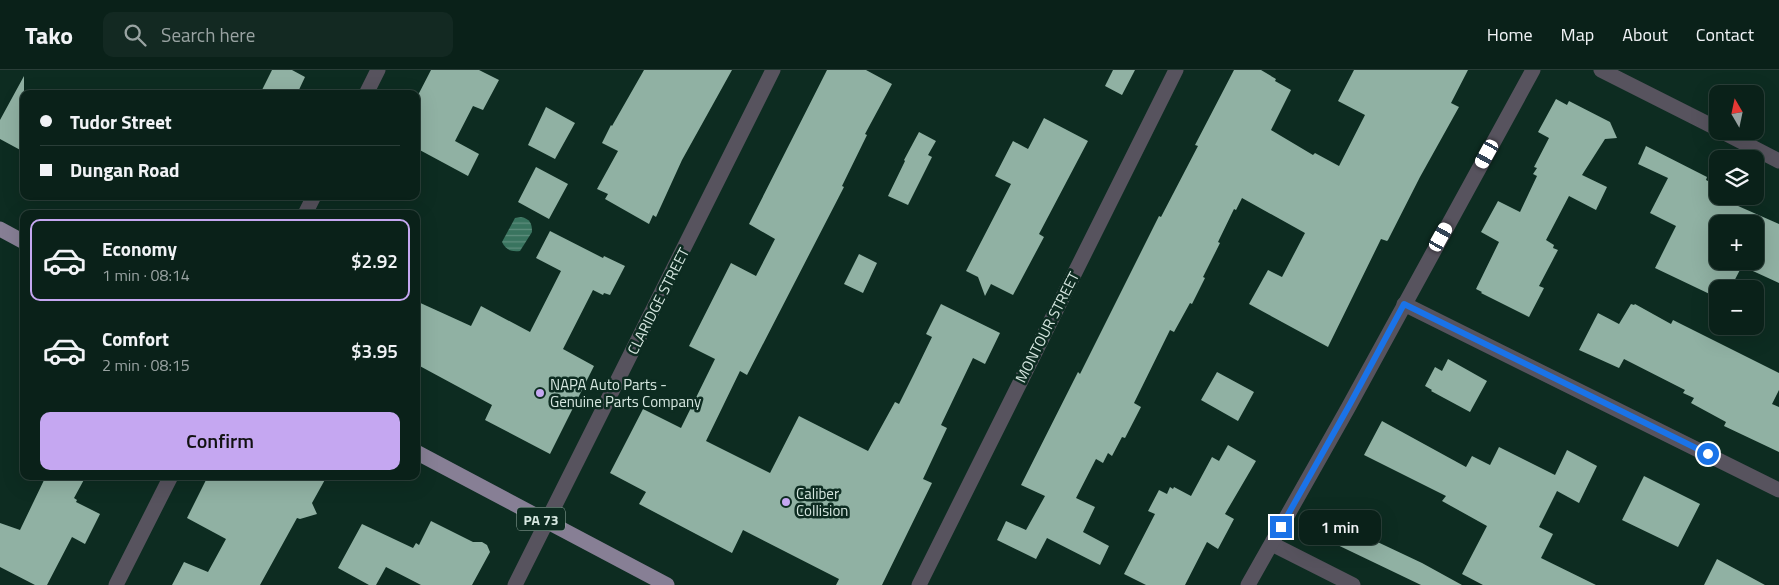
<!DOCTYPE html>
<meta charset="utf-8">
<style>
body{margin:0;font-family:"Titillium Web",sans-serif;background:#132922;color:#f1f3f6;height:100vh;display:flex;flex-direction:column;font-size:19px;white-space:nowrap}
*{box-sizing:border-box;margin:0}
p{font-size:16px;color:#99a3a2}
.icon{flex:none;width:28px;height:28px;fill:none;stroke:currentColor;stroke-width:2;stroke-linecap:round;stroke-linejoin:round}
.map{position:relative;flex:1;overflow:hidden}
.side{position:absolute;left:20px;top:140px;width:400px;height:270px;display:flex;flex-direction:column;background:#0a2119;border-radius:10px;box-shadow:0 5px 20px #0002,0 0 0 1px #2a3e38}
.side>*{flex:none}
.hud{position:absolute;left:20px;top:20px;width:400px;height:110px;border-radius:10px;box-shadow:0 5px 20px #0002,0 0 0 1px #2a3e38;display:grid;align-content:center;height:110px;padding:0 20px;background:#0a2119}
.needle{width:32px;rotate:351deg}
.buttons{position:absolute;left:1709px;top:15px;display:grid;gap:10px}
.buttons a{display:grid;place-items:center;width:55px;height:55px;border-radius:10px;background:#0a2119;box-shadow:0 5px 20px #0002,0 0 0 1px #2a3e38;font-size:25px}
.end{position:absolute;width:22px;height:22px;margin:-11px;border:6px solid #1a73e8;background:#fff;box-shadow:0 0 0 2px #fff}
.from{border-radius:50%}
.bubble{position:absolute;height:35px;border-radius:10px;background:#0a2119;box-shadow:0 5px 20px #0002,0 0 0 1px #2a3e38;font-size:16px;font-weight:600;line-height:35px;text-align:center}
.car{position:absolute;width:15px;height:30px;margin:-15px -8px;border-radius:6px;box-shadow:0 0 4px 1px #0007;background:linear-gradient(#fff 24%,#345 0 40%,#fff 0 76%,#345 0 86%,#fff 0)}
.hud b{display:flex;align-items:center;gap:18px;height:48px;font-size:19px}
.hud b+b{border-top:1px solid #2a3e38}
.hud i{width:12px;height:12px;background:#f1f3f6}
ul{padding:9px 0 0;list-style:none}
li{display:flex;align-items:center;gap:15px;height:82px;margin:0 10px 8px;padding:0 10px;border:2px solid transparent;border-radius:10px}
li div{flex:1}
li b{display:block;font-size:19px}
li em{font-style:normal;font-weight:600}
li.selected{border-color:#c5a7f1}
li>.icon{width:45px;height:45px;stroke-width:1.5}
.button{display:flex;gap:10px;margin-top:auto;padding:10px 20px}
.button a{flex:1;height:58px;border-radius:10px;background:#c5a7f1;color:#111;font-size:20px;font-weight:600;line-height:58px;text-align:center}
header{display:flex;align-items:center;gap:30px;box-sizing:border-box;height:70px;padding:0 25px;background:#0a2119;border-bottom:1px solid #2a3e38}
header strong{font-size:24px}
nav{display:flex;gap:28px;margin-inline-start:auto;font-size:18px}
.search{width:350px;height:45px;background:#132922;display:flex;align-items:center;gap:12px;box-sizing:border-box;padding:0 18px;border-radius:10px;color:#99a3a2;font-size:19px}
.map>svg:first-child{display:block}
.water{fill:url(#water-rules)}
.building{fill:#90b1a3;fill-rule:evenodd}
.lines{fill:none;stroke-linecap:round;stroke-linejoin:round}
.minor{stroke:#57535e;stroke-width:15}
.tertiary{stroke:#57535e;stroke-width:15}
.primary{stroke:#877f95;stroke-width:15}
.route{stroke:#1a73e8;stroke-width:6}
.poi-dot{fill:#c5a7f1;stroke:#0d2c21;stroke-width:2}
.labels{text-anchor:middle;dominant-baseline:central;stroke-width:5;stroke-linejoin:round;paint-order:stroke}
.shield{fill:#0d2c21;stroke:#9aafa7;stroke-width:1}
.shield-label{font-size:14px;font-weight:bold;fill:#d6e7e0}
.street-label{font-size:15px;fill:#d6e7e0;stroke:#0d2c21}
.poi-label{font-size:15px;fill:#d6e7e0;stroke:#0d2c21;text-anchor:start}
</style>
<header>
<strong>Tako</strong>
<div class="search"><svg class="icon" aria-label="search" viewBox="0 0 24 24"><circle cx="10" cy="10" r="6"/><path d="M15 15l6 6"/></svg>Search here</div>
<nav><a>Home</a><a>Map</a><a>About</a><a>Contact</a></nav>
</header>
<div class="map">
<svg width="1779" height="515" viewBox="0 0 1779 515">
<defs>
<pattern id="water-rules" width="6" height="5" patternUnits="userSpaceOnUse" patternTransform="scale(1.25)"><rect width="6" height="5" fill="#39745f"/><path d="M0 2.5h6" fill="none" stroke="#5e8e7d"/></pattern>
</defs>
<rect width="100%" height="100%" fill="#0d2c21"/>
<path class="water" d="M521,147C530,149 532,153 532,162L520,181C511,182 506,180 502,172L515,148Z"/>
<path class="building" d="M272,0H292L305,7L297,24H260Z
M431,0H479L499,10L483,40L473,36L455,71L479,84L468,106L416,78V29Z
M644,0H732L682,90L656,147L653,145L649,154L605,129L608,124L597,119L618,81L602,73L611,55L612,56Z
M827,0H866L892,14L865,64L867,65L842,116L844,117L747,305L740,301L706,371L770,403L799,346L868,381L895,332L899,334L914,304L932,267L926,264L941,234L1000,263L985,294L973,288L941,355L947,358L923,409L932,413L882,515H836L839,509L743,460L732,483L639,434L646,422L610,403L643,339L681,358L715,289L689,276L731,193L756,206L775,169L749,154Z
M1113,0H1135L1122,25L1105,16Z
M1234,0H1261L1276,9L1275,11L1291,20L1271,60L1313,85L1315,83L1339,96L1365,45L1338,31L1354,0H1468L1451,33L1459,37L1420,107L1388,170L1387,171L1381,169L1328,277L1249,234L1268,200L1282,207L1305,163L1242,128L1236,140L1234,139L1218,172L1220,173L1203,207L1205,208L1192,234L1190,233L1174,262L1170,260L1134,333L1141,337L1125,368L1122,367L1112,386L1108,383L1103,393L1096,389L1076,428L1095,437L1083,462L1109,476L1100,495L1047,468L1036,489L997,470L1006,451L1026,460L1045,426L1021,415L1078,302L1080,304L1159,146L1161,147L1198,76L1195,75Z
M24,6V82L0,69V50Z
M1556,29L1567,35L1569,31L1610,52L1617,68L1605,69L1582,105L1607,117L1596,140L1569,126L1546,170L1554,175L1553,178L1558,180L1539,216L1544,218L1529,247L1481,223L1482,222L1476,219L1499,172L1481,162L1498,131L1520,142L1537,106L1533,104L1537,98L1534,97L1549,68L1538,62Z
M546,37L575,53L555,89L528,75Z
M1044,48L1088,71L1039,164L1044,167L1013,225L991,214L985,226L978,207L966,201L1011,114L995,106L1013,71L1028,79Z
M919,62L936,71L928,85L932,87L908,135L888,126L905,91L904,90Z
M1646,76L1707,107L1706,110L1718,116V126H1732L1729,132L1779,154V213L1742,196L1730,219H1718V228L1655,198L1676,156L1650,143L1668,108L1638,94ZM1718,154H1755V191H1718Z
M536,97L568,114L549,149L518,132Z
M550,161L603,188L604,186L625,196L610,225L604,223L603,225L593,220L563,279L594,296L550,384L485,350L492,335L416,294V231L471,256L481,236L530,262L561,201L536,188Z
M859,184L877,193L863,223L844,214Z
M1631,234L1634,235L1635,234L1671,254L1673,250L1779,303V320L1772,334L1779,337V382L1724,356L1726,352L1691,333L1694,328L1683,323L1685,320L1624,289L1619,298L1579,280L1598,243L1619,254Z
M1448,289L1487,311L1470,342L1431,321L1432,320L1425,316L1435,297L1442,301Z
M1217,302L1254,322L1238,351L1201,330Z
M1382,351L1466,397L1472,386L1490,395L1499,377L1555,405L1567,380L1597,396L1579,433L1557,421L1539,457L1553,464L1541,488L1596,515H1483L1462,504L1487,456L1442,431L1446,426L1364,385Z
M1228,375L1256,391L1225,444L1234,449L1218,479L1207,472L1185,515H1146L1124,504L1155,444L1148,441L1159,420L1167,424L1170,417L1173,419L1174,417L1191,426L1212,387L1219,391Z
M46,406H86L74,428L77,430L76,432L100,444L85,474L72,467L47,515H35L0,497V453L20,460Z
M208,406H327L312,433L317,444L300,449L297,448L260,515H172L184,492L208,502L226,469L187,448Z
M1644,406L1700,434L1678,477L1622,450Z
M431,451L473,472H482L487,475L490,482L472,515H421L386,497L376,515H369L338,498L362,454L413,478L416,473L419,475Z
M1333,451L1422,493L1462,515H1421L1325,469Z
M1717,489L1765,515H1704Z"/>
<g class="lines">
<path class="minor" d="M1601,0L1718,59
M366,24L378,0
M1721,61L1779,91
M305,144L314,126
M1404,234L1779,420
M1272,474L1353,515
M116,515L171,406
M515,515L773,0
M919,515L1176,0"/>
<path class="tertiary" d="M1248,515L1348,338L1533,0"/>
<path class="primary" d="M0,159L24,172
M416,382L667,515"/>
</g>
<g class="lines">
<path class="route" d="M1281,457L1350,334L1404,234L1708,384"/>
</g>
<g class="poi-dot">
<circle cx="540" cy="323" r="5"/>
<circle cx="786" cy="432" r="5"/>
</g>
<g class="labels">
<rect class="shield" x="517" y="437.5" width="48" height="23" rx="4"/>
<g class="shield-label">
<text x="541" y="449">PA 73</text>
</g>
<g class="street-label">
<text transform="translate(658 231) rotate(-63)">CLARIDGE STREET</text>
<text transform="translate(1047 257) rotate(-63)">MONTOUR STREET</text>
</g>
<g class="poi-label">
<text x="550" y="314">NAPA Auto Parts -<tspan x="550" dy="17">Genuine Parts Company</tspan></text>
<text x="796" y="423">Caliber<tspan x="796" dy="17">Collision</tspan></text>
</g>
</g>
</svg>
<div class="buttons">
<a><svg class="needle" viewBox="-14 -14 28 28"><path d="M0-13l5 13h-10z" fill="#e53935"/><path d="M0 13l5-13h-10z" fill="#99a3a2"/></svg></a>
<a><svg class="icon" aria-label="layers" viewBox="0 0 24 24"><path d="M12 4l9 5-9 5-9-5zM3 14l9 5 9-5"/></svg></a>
<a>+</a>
<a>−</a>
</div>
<i class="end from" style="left:1708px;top:384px"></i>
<i class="end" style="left:1281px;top:457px"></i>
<div class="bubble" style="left:1299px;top:440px;width:82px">1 min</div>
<i class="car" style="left:1487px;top:84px;rotate:209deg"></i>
<i class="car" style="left:1441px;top:167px;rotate:29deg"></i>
<div class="hud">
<b><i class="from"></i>Tudor Street</b>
<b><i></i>Dungan Road</b>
</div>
<section class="side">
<ul>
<li class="selected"><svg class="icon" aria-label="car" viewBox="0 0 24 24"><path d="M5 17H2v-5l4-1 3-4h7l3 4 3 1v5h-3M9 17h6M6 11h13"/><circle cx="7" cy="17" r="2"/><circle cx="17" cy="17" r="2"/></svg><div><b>Economy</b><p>1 min · 08:14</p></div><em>$2.92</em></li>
<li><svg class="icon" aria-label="car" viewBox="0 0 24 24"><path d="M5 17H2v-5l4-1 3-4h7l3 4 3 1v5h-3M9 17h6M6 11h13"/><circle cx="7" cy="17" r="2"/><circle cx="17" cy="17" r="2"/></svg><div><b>Comfort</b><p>2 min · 08:15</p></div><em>$3.95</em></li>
</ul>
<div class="button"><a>Confirm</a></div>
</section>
</div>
